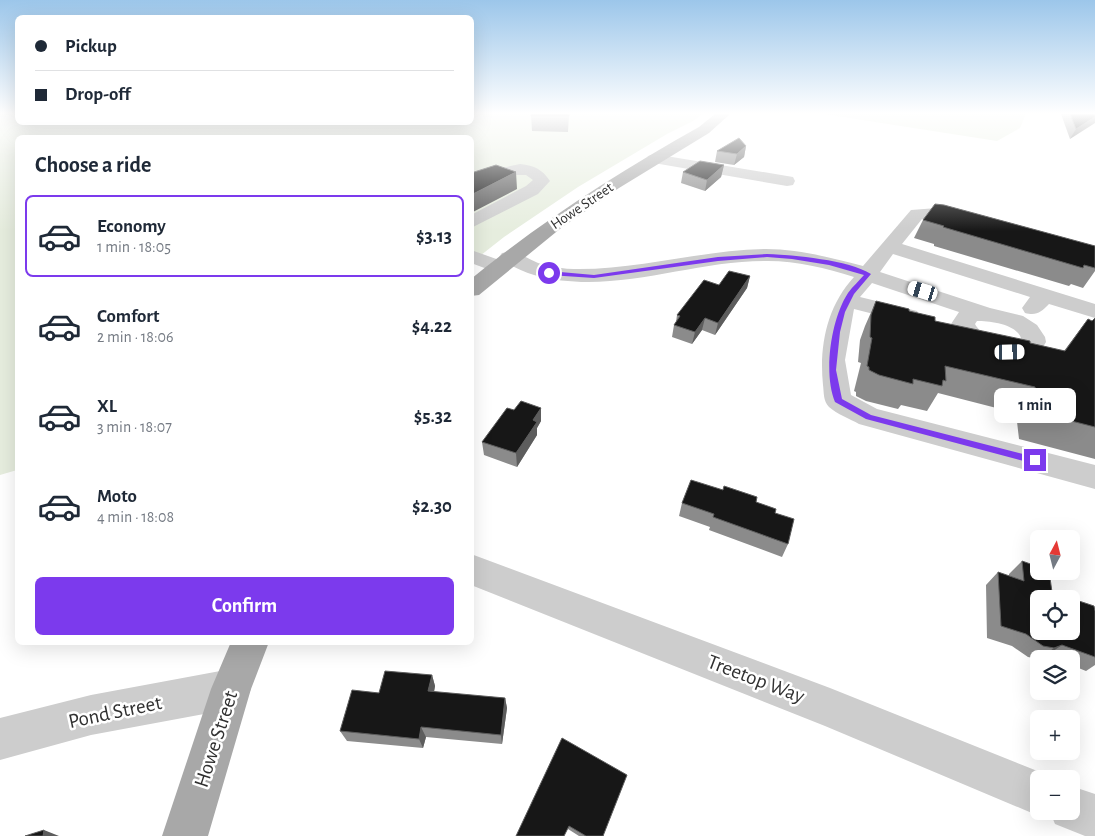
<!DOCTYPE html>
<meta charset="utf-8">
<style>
body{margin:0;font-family:"Alegreya Sans",sans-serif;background:#f6f6f7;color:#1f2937;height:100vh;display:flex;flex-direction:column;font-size:19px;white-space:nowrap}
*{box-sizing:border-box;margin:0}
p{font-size:16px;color:#747a83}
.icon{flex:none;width:28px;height:28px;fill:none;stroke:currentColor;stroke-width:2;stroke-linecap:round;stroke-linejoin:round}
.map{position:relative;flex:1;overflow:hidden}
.drawer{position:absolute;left:15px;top:135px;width:459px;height:510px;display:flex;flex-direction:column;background:#fff;border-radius:8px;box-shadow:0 5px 20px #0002}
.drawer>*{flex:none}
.banner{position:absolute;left:15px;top:15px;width:459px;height:110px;border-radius:8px;box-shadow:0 5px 20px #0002;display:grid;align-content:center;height:110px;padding:0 20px;background:#fff}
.needle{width:32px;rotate:7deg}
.controls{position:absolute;left:1030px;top:530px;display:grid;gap:10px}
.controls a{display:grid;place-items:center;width:50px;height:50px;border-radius:8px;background:#fff;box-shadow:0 5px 20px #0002;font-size:25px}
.end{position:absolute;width:22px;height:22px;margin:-11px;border:6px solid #7c3aed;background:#fff;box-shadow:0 0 0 2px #fff}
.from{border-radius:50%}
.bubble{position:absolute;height:35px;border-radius:8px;background:#fff;box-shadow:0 5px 20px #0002;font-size:16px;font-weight:700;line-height:35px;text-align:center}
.car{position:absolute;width:15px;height:30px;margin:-15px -8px;border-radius:6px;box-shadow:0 0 4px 1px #0007;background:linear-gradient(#fff 24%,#345 0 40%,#fff 0 76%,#345 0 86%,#fff 0)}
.banner b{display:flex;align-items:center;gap:18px;height:48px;font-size:19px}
.banner b+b{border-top:1px solid #e0e1e3}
.banner i{width:12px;height:12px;background:#1f2937}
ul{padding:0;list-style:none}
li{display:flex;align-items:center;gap:15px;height:82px;margin:0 10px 8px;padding:0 10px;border:2px solid transparent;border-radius:8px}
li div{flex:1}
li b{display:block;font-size:19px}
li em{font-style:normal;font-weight:700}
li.active{border-color:#7c3aed}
li>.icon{width:45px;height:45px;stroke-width:1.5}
h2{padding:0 20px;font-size:22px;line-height:60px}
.action{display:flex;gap:10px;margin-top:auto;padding:10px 20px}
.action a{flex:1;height:58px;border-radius:8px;background:#7c3aed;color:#fff;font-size:20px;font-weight:700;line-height:58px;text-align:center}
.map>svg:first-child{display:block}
.green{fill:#e6edde}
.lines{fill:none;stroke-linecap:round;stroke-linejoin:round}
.minor{fill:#cdcdcd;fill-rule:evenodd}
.major{fill:#a8a8a8;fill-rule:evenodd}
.wall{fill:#8b8b8b}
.shaded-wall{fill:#5d5d5d}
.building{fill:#171717;stroke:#5d5d5d;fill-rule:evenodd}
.route{fill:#7c3aed}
.labels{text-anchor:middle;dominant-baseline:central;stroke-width:5;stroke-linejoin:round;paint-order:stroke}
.far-street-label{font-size:15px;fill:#303030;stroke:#fff}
.near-street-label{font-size:21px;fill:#303030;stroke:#fff}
</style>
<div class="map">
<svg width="1095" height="836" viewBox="0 0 1095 836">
<rect width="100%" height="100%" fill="#fff"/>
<path class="green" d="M0,114H17L18,122H471V114H703L693,121L667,134L578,187L504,237L471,263V138H18L17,470L0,475Z
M824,114H1026L1020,128L997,141Z"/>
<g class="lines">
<path class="minor" d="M654,154L787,176L793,177L795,181L793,185L787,186L648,162L646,159L648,156Z
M520,164C535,166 542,169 550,181L538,194L471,228V215L526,186L533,180L526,175H510L471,189V178L492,170Z
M937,208L971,217L973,221L971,225L964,227L936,219H922L902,244L1095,304V318L1049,304C1041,312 1037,316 1025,313L1022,308L1030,297L893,254L880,272L990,308L1023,316L1037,325L1045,337L1046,342C1031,372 986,360 965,343C959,338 955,331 951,324L959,312L872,283L860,297L917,311L920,316L917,321L909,323L854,309L845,360L851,395L877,409L1095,465V489L859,424C850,419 837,414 829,407C823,401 824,392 823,385C819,346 827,306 854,277C826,268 797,261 768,261C689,260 613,297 534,275C524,272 515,267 506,263L508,267L505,271L498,273L471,263V250L502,261L499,257L502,253C517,249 530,261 544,265C554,267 565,269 574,269C639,270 702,250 766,249C799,249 832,258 863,266L911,210ZM977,321C991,321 1020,324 1022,342C1008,351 982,337 975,324Z
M471,554L830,688L1055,778L1039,779V811H1071V786L1095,794V836H1085L1055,824L1050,812L1039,816L825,726L471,585Z
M231,669L245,675L251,689L245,703L231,709L91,735L0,760V718L91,695Z"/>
<path class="major" d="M715,114H730L709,133L619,188L561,228L479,295L471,296V279C542,221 619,172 699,127Z
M231,642H269L251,689L208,836H162L211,689Z"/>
</g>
<path class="wall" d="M531,114H569L568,132L532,131Z
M1061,114H1095L1070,139Z
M746,146L744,157L734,165L715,162L717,151Z
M724,165L721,177L705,191L681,183L683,172Z
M923,220L1095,246V271L1083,288L1071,284L1069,286L934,246V244L914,238Z
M750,276L747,288L715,335L702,330L692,344L672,337L674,325L676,322L677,315L719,285Z
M876,301L909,311L935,321L1064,351L1088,319L1092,321L1095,318V459L1019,439L1016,413L938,393L927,411L901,405L898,409L866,401L856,396V392L854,391L861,363L858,362L860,340L865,326Z
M541,408V421L537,428V435L517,467L484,455L482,442L514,410Z
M756,502L775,513L788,544L782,557L709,530L710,527L679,516L682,503Z
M1022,561L1052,592L1095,611V665L1086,671L1071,665V659H1053L1046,656L1038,659L1028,657L1012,646L987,638L986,585L998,572L1009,576V574Z
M432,675L435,686L434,692L505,698L507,708L502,744L426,737L423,748L347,741L340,731L379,693Z
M562,738L604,836H579L568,829Z"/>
<path class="shaded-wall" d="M1095,117V123L1070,139L1076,129Z
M746,146L744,157L734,165L737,154Z
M724,165L721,177L705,191L707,180Z
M516,172L517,189L471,213V195Z
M750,276L747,288L715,335L718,323Z
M705,318L702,330L692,344L695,332Z
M541,408V421L537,428V435L517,467L516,453L533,420Z
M1062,645L1046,656L1039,659L1054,648Z
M432,675L435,686L432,702L428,691Z
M505,698L507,708L502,744L501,735Z
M421,727L426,737L423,748L419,739Z
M44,830L59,836H43Z"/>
<path class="building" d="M531,114H569V116H531Z
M1070,114H1095V117L1076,129Z
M739,138L746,146L737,154L717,151Z
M700,161L724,165L707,180L683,172Z
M496,165L516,172L471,195V173Z
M935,204L944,205L1095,246V268L1084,265L1083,268L943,227L944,226L923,220Z
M729,271L750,276L718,323L705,318L695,332L674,325L680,316L677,315L704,280L719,285Z
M876,301L909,309V311L935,317V321L1030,341V343L1065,351L1088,319L1092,321L1095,318V427L1040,413L1035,387L945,366L946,381L943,380L942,386L913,379V384L879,375L869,370V367L867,366L872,338L870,337L871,315Z
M521,401L541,408L533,420L537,422L516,453L482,442L507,408L514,410Z
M691,480L723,490L724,486L757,497L756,502L776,509L775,513L794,519L788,544L713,517L714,514L682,503Z
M1022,561L1039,567V571H1049L1052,592L1094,606L1095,611V657L1062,645L1054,648L1043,646L1026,634L1001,626L998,572L1024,581ZM1039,599H1071V631H1039Z
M385,671L432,675L428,691L505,698L501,735L421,727L419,739L340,731L352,690L379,693Z
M562,738L627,775L603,836H586L569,826L564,836H516Z
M44,830L43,836H25Z"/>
<linearGradient id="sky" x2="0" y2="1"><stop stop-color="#9cc6ea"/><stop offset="0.49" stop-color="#fff"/><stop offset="1" stop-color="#fff" stop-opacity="0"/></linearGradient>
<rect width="1095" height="231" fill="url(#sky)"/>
<path class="route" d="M767,254C794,255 849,260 871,274L854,294L845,312L840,332L836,370L842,399L871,415L1035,457L1040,460L1038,463L1035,464L866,419L835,402C823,373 831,319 848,293C853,286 859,281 864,275L829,265L792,259L767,257L718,261L594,278L549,275L546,273L549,271L594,275L718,257Z"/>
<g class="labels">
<g class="far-street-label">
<text transform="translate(582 206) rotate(-34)">Howe Street</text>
</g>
<g class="near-street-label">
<text transform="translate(756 679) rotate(21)">Treetop Way</text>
<text transform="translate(115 712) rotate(-12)">Pond Street</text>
<text transform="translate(216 739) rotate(-72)">Howe Street</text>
</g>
</g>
</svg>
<div class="controls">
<a><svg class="needle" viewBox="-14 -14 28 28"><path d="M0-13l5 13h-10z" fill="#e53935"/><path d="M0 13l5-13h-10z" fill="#747a83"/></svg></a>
<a><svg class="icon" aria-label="locate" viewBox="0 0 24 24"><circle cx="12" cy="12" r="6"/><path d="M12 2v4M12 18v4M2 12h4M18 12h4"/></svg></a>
<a><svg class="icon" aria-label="layers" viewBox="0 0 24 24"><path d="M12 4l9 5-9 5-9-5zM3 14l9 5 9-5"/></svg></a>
<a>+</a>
<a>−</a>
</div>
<i class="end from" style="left:549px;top:273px"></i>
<i class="end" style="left:1035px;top:460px"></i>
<div class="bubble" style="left:994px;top:388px;width:82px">1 min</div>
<i class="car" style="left:923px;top:291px;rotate:287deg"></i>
<i class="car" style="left:1010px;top:352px;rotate:89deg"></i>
<div class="banner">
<b><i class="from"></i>Pickup</b>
<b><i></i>Drop-off</b>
</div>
<section class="drawer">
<h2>Choose a ride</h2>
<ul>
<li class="active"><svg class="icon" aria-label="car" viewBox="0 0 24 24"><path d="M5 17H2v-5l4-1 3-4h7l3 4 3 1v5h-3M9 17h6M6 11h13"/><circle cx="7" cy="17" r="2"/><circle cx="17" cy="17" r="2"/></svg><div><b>Economy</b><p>1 min · 18:05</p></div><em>$3.13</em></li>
<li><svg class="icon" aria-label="car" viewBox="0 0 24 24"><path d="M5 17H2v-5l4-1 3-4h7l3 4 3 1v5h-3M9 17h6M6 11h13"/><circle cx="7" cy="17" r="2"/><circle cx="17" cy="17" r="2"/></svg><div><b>Comfort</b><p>2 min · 18:06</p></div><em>$4.22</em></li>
<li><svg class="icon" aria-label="car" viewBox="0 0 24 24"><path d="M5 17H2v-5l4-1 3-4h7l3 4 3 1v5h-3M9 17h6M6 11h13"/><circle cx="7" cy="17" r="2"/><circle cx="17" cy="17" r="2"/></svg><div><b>XL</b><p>3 min · 18:07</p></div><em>$5.32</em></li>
<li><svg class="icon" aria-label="car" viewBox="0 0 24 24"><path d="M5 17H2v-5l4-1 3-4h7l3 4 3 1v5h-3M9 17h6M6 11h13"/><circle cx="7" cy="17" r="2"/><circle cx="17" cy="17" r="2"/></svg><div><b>Moto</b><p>4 min · 18:08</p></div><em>$2.30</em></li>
</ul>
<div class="action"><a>Confirm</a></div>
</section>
</div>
